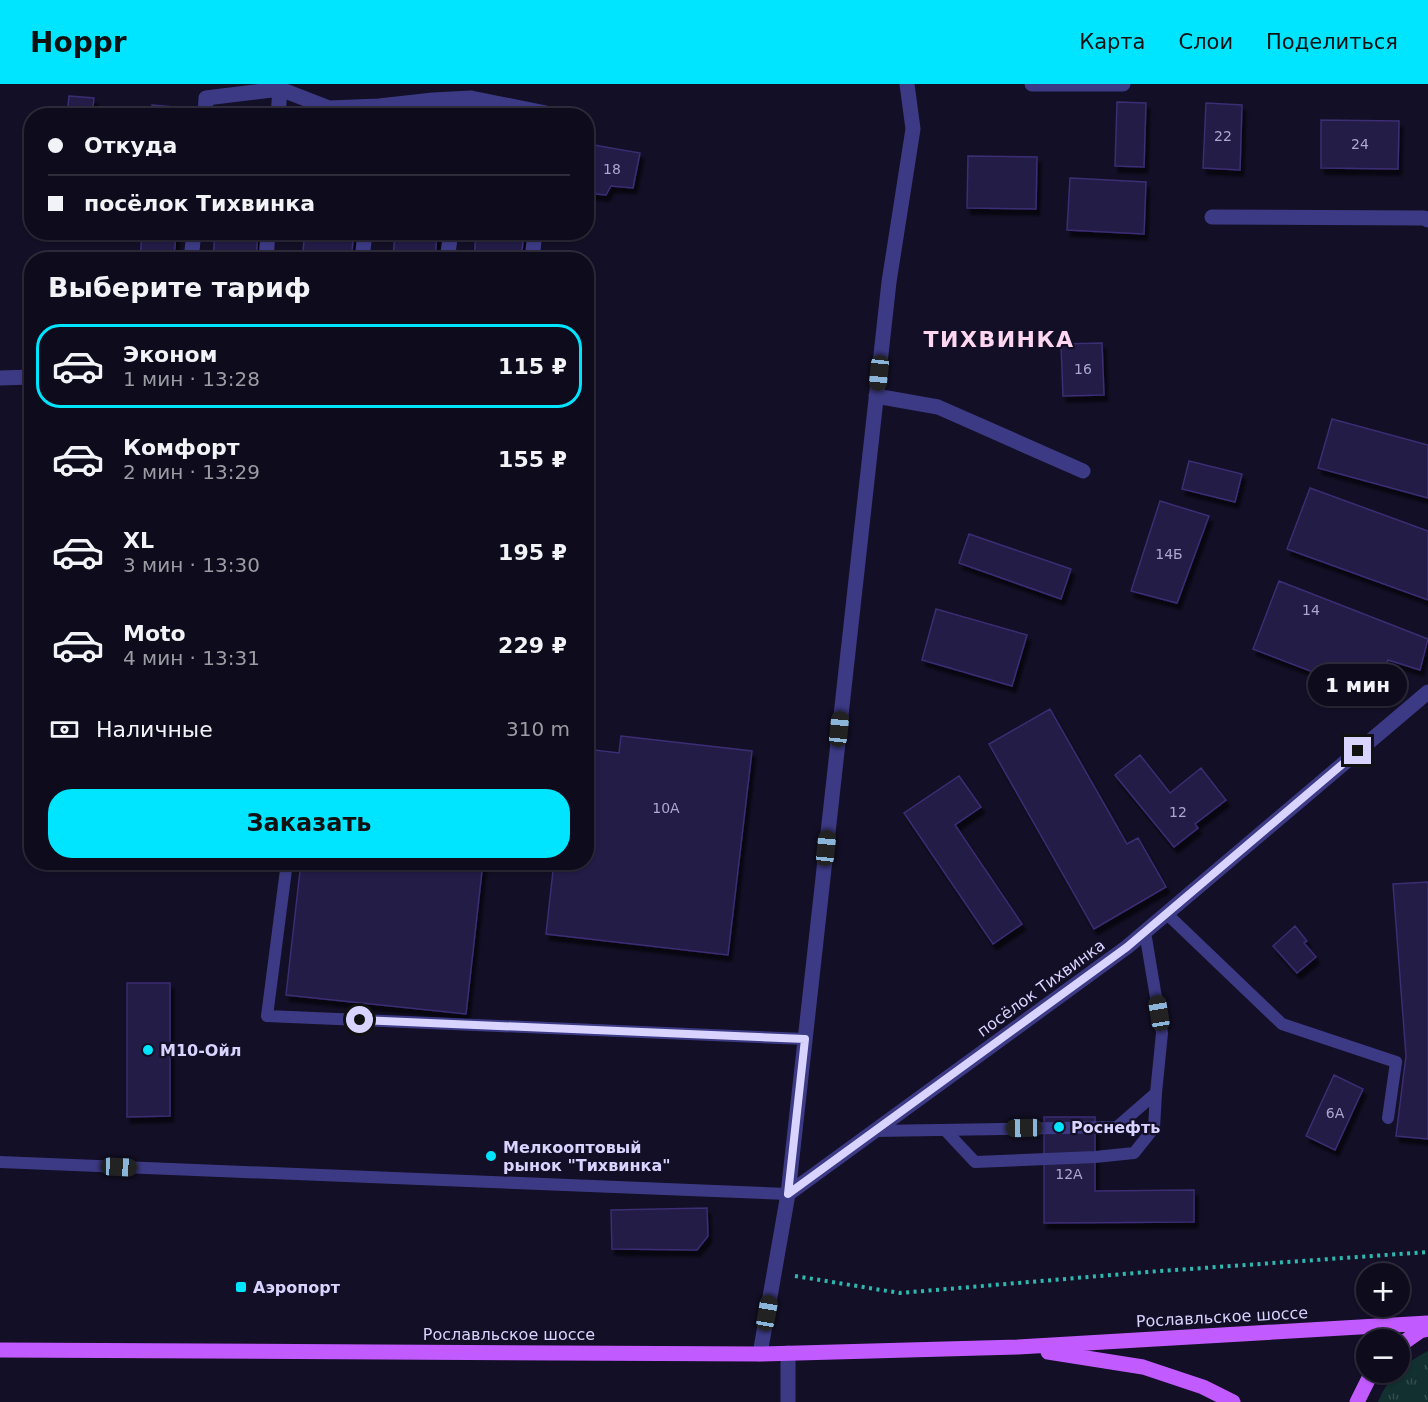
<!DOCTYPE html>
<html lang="ru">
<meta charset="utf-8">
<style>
body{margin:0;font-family:"DejaVu Sans",sans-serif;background:#171425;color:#f1f3f6;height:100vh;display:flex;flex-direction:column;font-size:22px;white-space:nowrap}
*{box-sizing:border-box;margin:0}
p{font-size:20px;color:#9b9ba3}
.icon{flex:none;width:33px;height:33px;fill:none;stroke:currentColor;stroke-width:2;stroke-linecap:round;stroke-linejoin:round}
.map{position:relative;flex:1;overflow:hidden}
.panel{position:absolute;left:24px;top:168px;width:570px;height:618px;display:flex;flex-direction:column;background:#0e0b1c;border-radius:24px;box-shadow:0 2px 4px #0004,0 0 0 2px #2e2b3b}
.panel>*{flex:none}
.guide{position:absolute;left:24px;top:24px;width:570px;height:132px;border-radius:24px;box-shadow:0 2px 4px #0004,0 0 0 2px #2e2b3b;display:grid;align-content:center;height:132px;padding:0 24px;background:#0e0b1c}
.fabs{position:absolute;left:1356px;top:1179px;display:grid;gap:12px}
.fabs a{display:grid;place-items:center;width:54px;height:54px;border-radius:50%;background:#0e0b1c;box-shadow:0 2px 4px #0004,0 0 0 2px #2e2b3b;font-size:30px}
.end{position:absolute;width:27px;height:27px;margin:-14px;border:8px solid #d9d4ff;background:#111;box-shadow:0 0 0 3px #111}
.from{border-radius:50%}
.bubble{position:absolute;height:42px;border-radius:21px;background:#0e0b1c;box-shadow:0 2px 4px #0004,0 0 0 2px #2e2b3b;font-size:20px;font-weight:700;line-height:42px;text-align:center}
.car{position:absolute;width:18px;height:36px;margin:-18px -9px;border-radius:8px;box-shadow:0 0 4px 2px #0007;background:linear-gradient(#222 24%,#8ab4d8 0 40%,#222 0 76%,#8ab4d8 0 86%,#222 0)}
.guide b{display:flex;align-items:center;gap:21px;height:57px;font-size:22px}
.guide b+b{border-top:2px solid #2e2b3b}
.guide i{width:15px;height:15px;background:#f1f3f6}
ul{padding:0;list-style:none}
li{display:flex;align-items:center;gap:18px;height:84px;margin:0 12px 9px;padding:0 12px;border:3px solid transparent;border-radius:24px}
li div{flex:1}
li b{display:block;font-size:22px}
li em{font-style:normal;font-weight:700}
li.active{border-color:#00e5ff}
li>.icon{width:54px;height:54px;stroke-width:1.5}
h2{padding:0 24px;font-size:27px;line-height:72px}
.pay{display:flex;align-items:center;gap:15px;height:66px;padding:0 24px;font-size:22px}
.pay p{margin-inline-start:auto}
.cta{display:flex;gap:12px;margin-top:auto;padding:12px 24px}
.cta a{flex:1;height:69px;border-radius:24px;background:#00e5ff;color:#111;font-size:24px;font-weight:700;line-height:69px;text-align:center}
header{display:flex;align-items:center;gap:36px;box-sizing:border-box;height:84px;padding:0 30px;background:#00e5ff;color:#111}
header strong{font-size:28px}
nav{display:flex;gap:33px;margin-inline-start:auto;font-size:21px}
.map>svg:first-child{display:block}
.grass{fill:url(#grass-tufts)}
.building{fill:#241b47;stroke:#3b2d73;stroke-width:1.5;filter:url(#shadow)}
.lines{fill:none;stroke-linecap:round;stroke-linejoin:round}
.path{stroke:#2fb8b0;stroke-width:4;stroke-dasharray:3 4.5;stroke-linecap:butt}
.lane{stroke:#3d3a85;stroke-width:12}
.street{stroke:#3d3a85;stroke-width:15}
.primary{stroke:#c25bff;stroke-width:15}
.route{stroke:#d9d4ff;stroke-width:8}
.poi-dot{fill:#00e5ff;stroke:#130f26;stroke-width:2}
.labels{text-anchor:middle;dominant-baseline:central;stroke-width:4.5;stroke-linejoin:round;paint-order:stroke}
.number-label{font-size:14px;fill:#aca6d1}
.street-label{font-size:16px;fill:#d9d4ff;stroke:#130f26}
.poi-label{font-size:16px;font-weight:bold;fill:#d9d4ff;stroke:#130f26;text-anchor:start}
.district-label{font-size:22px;font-weight:bold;letter-spacing:1.5px;fill:#ffd6f0;stroke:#130f26}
</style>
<header>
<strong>Hoppr</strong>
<nav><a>Карта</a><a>Слои</a><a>Поделиться</a></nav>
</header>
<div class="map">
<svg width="1428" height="1318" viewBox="0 0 1428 1318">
<defs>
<pattern id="grass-tufts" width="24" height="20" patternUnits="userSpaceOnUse" patternTransform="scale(1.5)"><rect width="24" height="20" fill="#12302f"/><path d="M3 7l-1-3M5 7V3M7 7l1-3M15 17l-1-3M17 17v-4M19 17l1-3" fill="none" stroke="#344d4e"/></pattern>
<filter id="shadow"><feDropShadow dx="3.5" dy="6" stdDeviation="1.5" flood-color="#0009"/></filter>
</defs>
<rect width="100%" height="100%" fill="#130f26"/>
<path class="grass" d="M1428,1267V1318H1378C1388,1293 1405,1279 1428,1267Z"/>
<path class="building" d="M69,12L94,14L92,32H67Z
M1117,18L1146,19L1144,83L1115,82Z
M1206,19L1242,21L1240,86L1203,84Z
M152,21L185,24L184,32H151Z
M225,26L267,29V32H224Z
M1321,36L1399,37L1398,85L1321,84Z
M588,60L640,69L633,104L611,102L606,111L586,109Z
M968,72L1037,73L1036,125L967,124Z
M1070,94L1146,98L1144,150L1067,146Z
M142,148H176L174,176H140Z
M215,148H258L256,176H213Z
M305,148H354L351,176H302Z
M395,148H437L435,176H393Z
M476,148H524L521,176H474Z
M1102,259L1104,311L1063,312L1061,260Z
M1332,335L1428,361V414L1318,384Z
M1189,377L1242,390L1235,418L1182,405Z
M1310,404L1428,447V516L1287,465Z
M1160,417L1209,432L1177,519L1131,507Z
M969,450L1071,485L1061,515L959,479Z
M1279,497L1428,555L1420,586L1388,576L1373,611L1253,565Z
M936,525L1027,551L1012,602L922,576Z
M1050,625L1127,760L1138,754L1166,803L1094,845L989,660Z
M621,652L752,667L728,871L546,850L554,778H586V665L619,669Z
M1140,671L1170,709L1201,684L1226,716L1195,740L1198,744L1174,763L1115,691Z
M959,692L981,723L955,741L1022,840L993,860L904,729Z
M301,778H483L466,930L286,911Z
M1428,798V1055L1396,1052L1406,972L1393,800Z
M1295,842L1307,857L1304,859L1316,873L1297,889L1273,862Z
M127,899H170V1032L127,1033Z
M1334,991L1363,1005L1335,1066L1306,1052Z
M1044,1033H1095V1107L1194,1106V1138L1044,1139Z
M707,1124L708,1152L697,1166L612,1165L611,1126Z"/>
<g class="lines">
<path class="path" d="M795,1192L900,1209L1147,1188L1428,1168"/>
<path class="lane" d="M287,778L267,932L805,955
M1167,830L1282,940L1396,978L1388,1034
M945,1046L975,1078L1095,1073L1134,1069L1154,1044L1156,1009
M874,1047L1117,1043L1156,1009L1162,949L1145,848
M0,1078L788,1110"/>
<path class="street" d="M1032,0H1123
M205,32L206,14L280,5L329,24L379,22L433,16L471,14L546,29V32
M278,32L280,5
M468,32L471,14
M1212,133L1424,134L1428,136
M191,176L194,148
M266,176L268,148
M362,176L365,148
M447,176L451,148
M532,176L535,148
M0,294L32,293
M876,312L938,323L1083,387
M788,1110L889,198L913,45L907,0
M788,1269V1318
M760,1270L788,1110L1127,863L1428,608"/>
<path class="primary" d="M1400,1261L1420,1247L1428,1245
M0,1266L760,1270L1018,1263L1428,1239
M1048,1268L1143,1283L1203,1303L1233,1318
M1357,1318L1372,1288"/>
</g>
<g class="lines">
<path class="route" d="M360,936L805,955L788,1110L1127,863L1358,667"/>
</g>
<g class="poi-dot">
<circle cx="148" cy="966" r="6"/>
<circle cx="1059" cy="1043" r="6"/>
<circle cx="491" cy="1072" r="6"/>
<rect x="235" y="1197" width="12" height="12" rx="3"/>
</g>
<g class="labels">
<g class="number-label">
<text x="1223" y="52">22</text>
<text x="1360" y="60">24</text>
<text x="612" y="85">18</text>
<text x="1083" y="285">16</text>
<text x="1169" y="470">14Б</text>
<text x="1311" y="526">14</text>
<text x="666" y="724">10А</text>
<text x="1178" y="728">12</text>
<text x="1335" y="1029">6А</text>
<text x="1069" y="1090">12А</text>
</g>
<g class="street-label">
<text transform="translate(1041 904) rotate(-36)">посёлок Тихвинка</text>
<text transform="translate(1222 1233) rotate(-3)">Рославльское шоссе</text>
<text x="509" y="1250">Рославльское шоссе</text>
</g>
<g class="poi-label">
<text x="160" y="966">М10-Ойл</text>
<text x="1071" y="1043">Роснефть</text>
<text x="503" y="1063">Мелкооптовый<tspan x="503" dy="18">рынок "Тихвинка"</tspan></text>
<text x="253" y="1203">Аэропорт</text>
</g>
<g class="district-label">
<text x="999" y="255">ТИХВИНКА</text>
</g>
</g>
</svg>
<div class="fabs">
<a>+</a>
<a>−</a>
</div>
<i class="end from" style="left:360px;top:936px"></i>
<i class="end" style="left:1358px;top:667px"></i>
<div class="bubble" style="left:1308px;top:580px;width:99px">1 мин</div>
<i class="car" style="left:879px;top:289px;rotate:186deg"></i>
<i class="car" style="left:839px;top:645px;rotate:6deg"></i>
<i class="car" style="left:826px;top:764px;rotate:6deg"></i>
<i class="car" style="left:1159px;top:929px;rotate:351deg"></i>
<i class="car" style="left:1024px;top:1044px;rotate:269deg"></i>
<i class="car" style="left:119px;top:1083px;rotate:93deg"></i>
<i class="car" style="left:767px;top:1229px;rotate:10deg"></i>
<div class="guide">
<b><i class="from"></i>Откуда</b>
<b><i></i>посёлок Тихвинка</b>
</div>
<section class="panel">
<h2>Выберите тариф</h2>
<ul>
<li class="active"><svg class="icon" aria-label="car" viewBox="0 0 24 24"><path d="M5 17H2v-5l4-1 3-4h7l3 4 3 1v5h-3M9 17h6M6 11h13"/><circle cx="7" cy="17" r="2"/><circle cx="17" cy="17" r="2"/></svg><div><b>Эконом</b><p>1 мин · 13:28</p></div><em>115 ₽</em></li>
<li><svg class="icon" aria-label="car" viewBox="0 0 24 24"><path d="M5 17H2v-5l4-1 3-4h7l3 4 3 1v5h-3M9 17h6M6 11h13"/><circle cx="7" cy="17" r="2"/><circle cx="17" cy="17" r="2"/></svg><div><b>Комфорт</b><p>2 мин · 13:29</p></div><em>155 ₽</em></li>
<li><svg class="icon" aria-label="car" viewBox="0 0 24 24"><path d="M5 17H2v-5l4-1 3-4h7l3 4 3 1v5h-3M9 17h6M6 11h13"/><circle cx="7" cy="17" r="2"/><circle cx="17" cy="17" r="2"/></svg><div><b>XL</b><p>3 мин · 13:30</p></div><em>195 ₽</em></li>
<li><svg class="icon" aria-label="car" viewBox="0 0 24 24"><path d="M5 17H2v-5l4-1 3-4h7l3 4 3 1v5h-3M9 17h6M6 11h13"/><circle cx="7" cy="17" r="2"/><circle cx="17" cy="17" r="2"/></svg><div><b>Moto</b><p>4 мин · 13:31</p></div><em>229 ₽</em></li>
</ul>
<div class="pay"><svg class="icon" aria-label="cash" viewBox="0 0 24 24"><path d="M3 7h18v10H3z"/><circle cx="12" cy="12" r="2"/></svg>Наличные<p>310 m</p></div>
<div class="cta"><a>Заказать</a></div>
</section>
</div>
